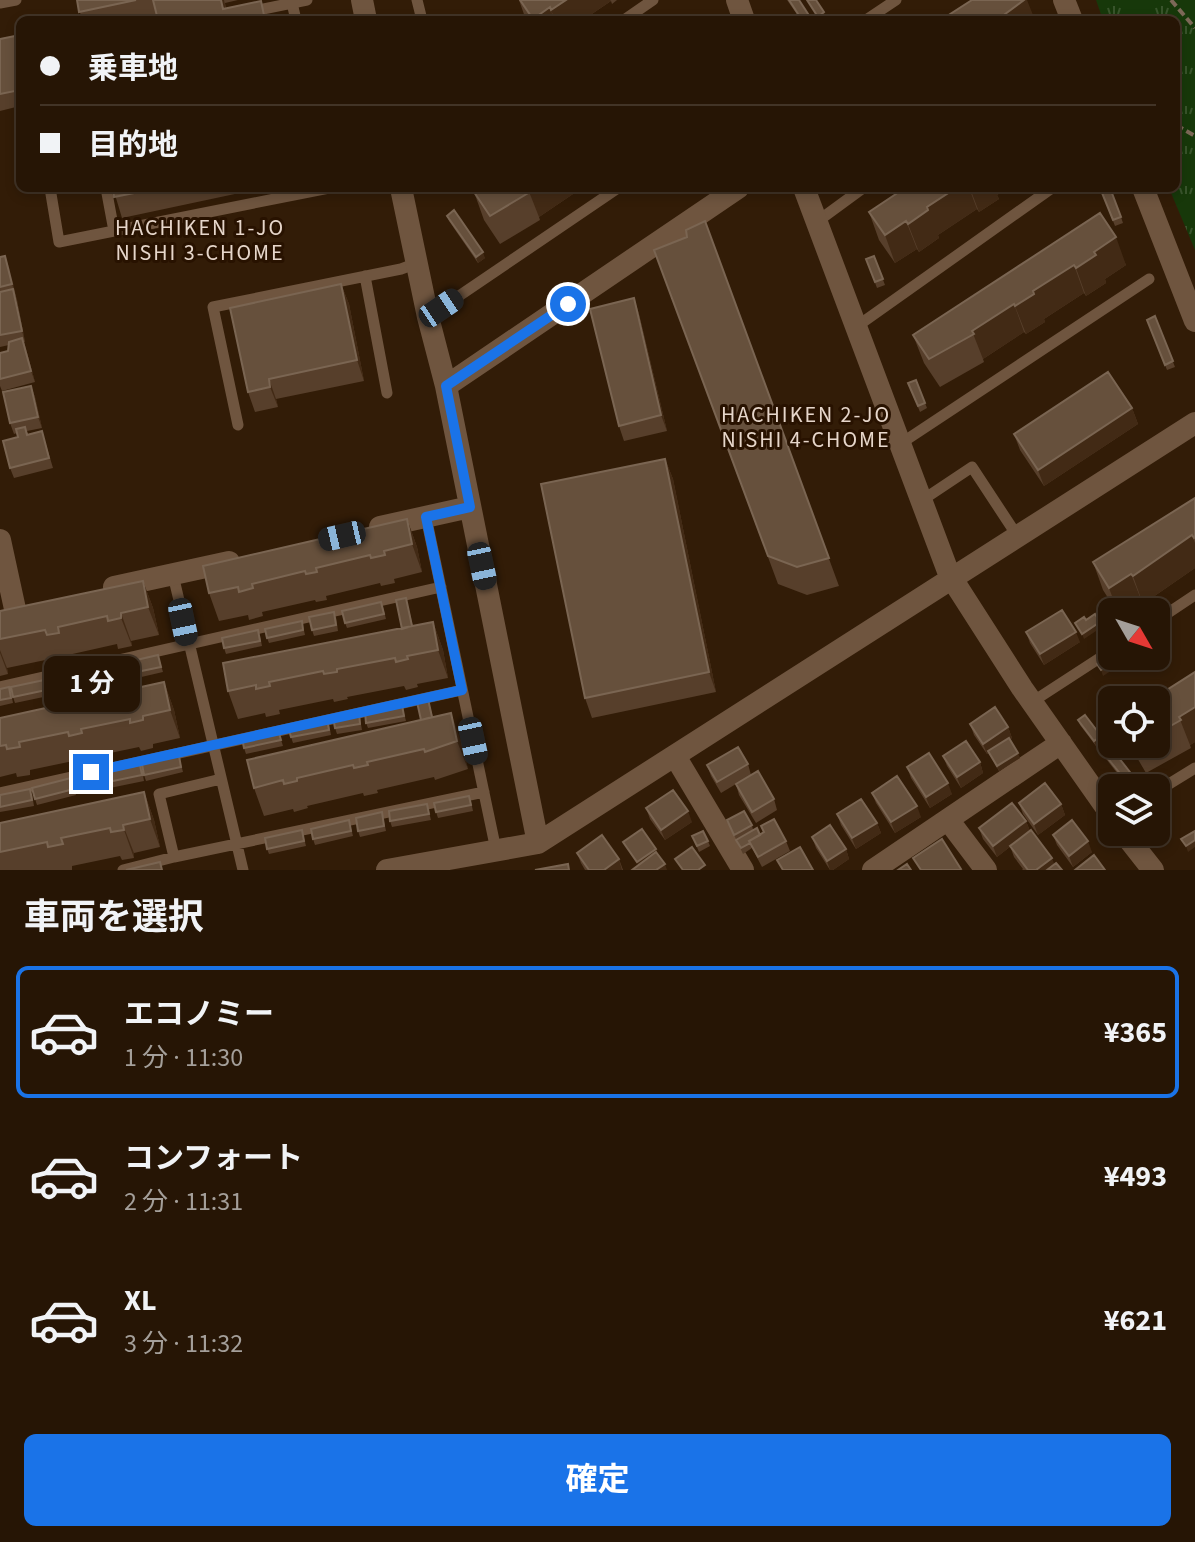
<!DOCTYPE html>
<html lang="ja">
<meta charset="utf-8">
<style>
body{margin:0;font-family:"Source Sans 3","Noto Sans JP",sans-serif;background:#322213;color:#f1f3f6;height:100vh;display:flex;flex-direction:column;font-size:30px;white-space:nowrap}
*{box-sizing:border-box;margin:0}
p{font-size:26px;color:#a49f9a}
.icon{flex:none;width:44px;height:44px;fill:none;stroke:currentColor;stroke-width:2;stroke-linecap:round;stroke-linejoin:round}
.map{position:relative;height:870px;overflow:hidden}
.sheet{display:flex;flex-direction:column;background:#261505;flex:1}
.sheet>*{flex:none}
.hud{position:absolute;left:16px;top:16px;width:1164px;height:176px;border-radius:12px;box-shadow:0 4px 12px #0003,0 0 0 2px #423427;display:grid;align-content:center;height:176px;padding:0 24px;background:#261505}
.needle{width:52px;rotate:129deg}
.tools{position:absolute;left:1098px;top:598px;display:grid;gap:16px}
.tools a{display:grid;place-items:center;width:72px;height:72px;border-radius:12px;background:#261505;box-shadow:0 4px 12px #0003,0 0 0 2px #423427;font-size:40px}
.end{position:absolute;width:36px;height:36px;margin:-18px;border:10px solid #1a73e8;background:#fff;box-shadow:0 0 0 4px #fff}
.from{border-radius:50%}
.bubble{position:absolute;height:56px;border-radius:12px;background:#261505;box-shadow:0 4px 12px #0003,0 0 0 2px #423427;font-size:26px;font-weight:700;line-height:56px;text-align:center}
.car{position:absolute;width:24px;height:48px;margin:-24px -12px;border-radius:10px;box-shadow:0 0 6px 2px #0007;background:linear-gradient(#222 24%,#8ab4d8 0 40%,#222 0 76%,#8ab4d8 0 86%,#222 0)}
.hud b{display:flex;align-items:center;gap:28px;height:76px;font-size:30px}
.hud b+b{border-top:2px solid #423427}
.hud i{width:20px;height:20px;background:#f1f3f6}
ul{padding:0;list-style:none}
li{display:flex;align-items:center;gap:24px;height:132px;margin:0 16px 12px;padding:0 8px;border:4px solid transparent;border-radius:12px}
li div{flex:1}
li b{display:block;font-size:30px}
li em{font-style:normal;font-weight:700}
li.current{border-color:#1a73e8}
li>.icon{width:72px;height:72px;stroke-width:1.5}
h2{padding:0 24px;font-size:36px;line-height:96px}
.primary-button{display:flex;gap:16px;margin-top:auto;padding:16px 24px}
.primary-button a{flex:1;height:92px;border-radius:12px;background:#1a73e8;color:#fff;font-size:32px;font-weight:700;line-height:92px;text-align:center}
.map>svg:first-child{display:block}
.grass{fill:url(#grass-tufts)}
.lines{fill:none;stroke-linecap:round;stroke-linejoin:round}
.path{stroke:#7c6857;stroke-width:4;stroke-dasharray:8 4;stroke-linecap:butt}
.service{stroke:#6f553f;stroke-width:11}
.minor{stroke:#6f553f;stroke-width:22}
.wall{fill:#573f2b}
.shaded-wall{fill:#422a15}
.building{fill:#66503c;stroke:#7a6552;stroke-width:2}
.route{stroke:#1a73e8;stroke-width:10}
.labels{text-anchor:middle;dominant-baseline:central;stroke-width:6;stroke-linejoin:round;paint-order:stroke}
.neighbourhood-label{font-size:22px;letter-spacing:2px;fill:#e6d6ca;stroke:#281200}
</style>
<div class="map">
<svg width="1195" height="870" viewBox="0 0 1195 870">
<defs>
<pattern id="grass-tufts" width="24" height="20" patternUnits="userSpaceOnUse" patternTransform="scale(2)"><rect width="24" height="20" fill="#17380a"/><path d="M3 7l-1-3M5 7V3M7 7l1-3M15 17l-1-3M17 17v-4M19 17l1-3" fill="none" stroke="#39542c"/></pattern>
</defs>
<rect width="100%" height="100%" fill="#321c07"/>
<path class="grass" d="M1096,0H1195V250L1169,188H1176V20H1103Z"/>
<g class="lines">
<path class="path" d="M1171,0L1195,28
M1176,125L1195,136"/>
<path class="service" d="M417,0L422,20
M0,3L16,0
M292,3L296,20
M249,12L307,0
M624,20L653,0
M866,20L896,0
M50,188L59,242L114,231
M106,188L114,231L329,188
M818,221L863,188
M365,276L387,393
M428,317L618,188
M856,327L1052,188
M238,425L213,307L401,269L417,263
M900,444L1149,279
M921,501L972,467L1018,537
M426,517L496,850
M173,575L243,870
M1156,621L1195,595
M0,687L441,587
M1032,702L1112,650
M1156,792L1195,768
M0,793L462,690
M174,857L484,792
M123,870L174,857L159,794L221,779"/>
<path class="minor" d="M362,0L366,20
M737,0L744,20
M1064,0L1072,20
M401,188L428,317L446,386L538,843
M804,188L949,574L1022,688L1112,816
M1143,188L1195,321
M446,386L738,188
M380,527L470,507
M0,540L15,609
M114,587L229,562
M675,756L743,870
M949,821L986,870
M1123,832L1153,870
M387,870L538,843L1195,423
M873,870L1061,743"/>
</g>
<path class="wall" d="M77,0H238L225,3L226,9L268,20L157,17L145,20H82Z
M519,0H617L612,4L611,1L583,20H526Z
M787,0H799L812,20H801Z
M20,35V106L0,111V39Z
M113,188H263L122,218Z
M480,188H586L578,194L576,192L539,217L540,220L500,244L484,220L474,192Z
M905,188H1008L997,195L999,199L979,212L977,209L938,235L939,238L919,252L917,249L895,263L879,240L869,212Z
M1100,188L1121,217L1123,223L1115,226Z
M1100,213L1126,265L1105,279L1106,283L1086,296L1084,293L1044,319L1045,322L1026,334L1024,332L983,359L984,362L940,387L924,363L913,335Z
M447,216L485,258L478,263L449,221Z
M705,221L839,586L807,595L778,584L654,250L687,237Z
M5,256L17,300L25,342H24L35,382L2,391L0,386V353L8,351L9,345L0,347V257Z
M874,256L885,285L877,288L866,259Z
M341,284L349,304L364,381L276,399L278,407L255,412L248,392Z
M634,298L639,314L667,431L624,441L619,426Z
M1155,316L1175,367L1167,370L1147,320Z
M916,380L927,408L920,412L908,383Z
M31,386L35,397L42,428L27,431L28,434L42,431L53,468L14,478L10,468L18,437L17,433L14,434L10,423Z
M1132,408L1138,424L1044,486L1020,450L1014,434Z
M665,459L673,479L716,692L592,718L585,698Z
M1195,498V568L1143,604L1142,602L1125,612H1117L1103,590L1093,562Z
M407,519L417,547L422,572L394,579L395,583L381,586L380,583L326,596L327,600L316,602L315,600L262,612L263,616L249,620L248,615L219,621L209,593Z
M143,581L153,608L159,635L131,641L132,646L118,649L117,644L68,655L69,660L57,663L55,658L7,668L8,674L0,676V611Z
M406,598L413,626L433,622L443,650L448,678L417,684L418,687L406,690L404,686L347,697L348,699L334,702L333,699L279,710L280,714L266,717L265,713L238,719L228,691L402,629Z
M383,607L386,619L347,628L345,623Z
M336,617L338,631L314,636L312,630Z
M302,621L305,635L269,643L267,638Z
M1026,632L1080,642L1044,665L1030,643Z
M260,636L262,646L226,654L224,648Z
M158,655L163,672L124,681L122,675Z
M119,670L121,681L84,690L82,684Z
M1195,672V742L1190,745L1191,748L1146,773L1129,744H1156V700Z
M76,674L81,694L57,699L55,693Z
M164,682L174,710L180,738L153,744V748L141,751L139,747L91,757L92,761L79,764L78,760L30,770V775L17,777L16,773L0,777V718Z
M51,684L53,695L15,703L13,697Z
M0,689L11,693L13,703L0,706Z
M428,699L433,717L461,741L468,769L435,780L434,777L377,790L378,793L364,796L363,793L307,806L308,808L294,812L293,809L264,816L254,788L421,720Z
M402,705L406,721L368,728L366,723Z
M359,713L362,730L337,734L335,728Z
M1078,720L1103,741L1096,746L1080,725Z
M329,724L331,735L293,743L291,737Z
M970,724L1008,727L1012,738L1009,740L1020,758L999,771L989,753L987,754L974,735Z
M278,730L283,746L246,754L244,748Z
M1101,750L1135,781L1128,787L1103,755Z
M179,756L183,772L146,781L144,775Z
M943,756L980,762L983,773L961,788L947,766Z
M748,764L751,775L774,799L777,810L756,823L739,795L736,784L721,793L711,776L707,765Z
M907,767L952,794L930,808L911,778Z
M142,770L144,781L105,789L103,783Z
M71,778L76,795L37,805L35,799Z
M144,792L154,820L160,847L134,853V858L122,860L120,856L72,866V870H0V823Z
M872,793L921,817L895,833L876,803Z
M32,794L34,806L0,812V795Z
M471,802L473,811L438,818L436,812Z
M1019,803L1061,804L1065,815L1038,835L1023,814Z
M427,804L431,820L392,827L390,821Z
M646,808L692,822L665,840L650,819Z
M382,812L386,831L360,837L358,831Z
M837,814L877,823L881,833L856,849L841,825Z
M349,820L353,836L315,845L313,839Z
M727,820L752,825L753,830L760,835L763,833L761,826L786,841L790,851L762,867L752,848L743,854Z
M1026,821L1030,831L997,857L983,839L979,828Z
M302,830L306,846L269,854L267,849Z
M1053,835L1092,852L1073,867L1057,845Z
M692,836L708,841L710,846L699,852Z
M812,837L846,849L849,859L833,870H830L816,848Z
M1010,846L1054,864L1062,870H1022L1023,869L1014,857Z
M577,853L619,859L623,870H585L581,863Z"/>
<path class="shaded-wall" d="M221,0H224L228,20L223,9Z
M566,0H610L611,1L583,20H555L551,10Z
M1024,0H1027L1035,20H997Z
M550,7L554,20H533V19Z
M824,12L826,18L823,20H819L818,17Z
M530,188H574L576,192L539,217L528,189Z
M575,188H586L578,194Z
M956,188H969L977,209L938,235L939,238L919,252L908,224L927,207Z
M970,188H1008L997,195L999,199L979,212Z
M906,221L917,249L895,263L885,235Z
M1116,237L1126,265L1105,279L1106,283L1086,296L1076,268L1094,252Z
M483,252L485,258L478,263L476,257Z
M5,256L9,267L16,295L12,284Z
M1074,265L1084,293L1044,319L1045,322L1026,334L1015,306L1033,291Z
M341,284L349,304L364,381L357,360Z
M13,289L17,300L25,342L22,331Z
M634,298L639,314L667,431L661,415Z
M1014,304L1024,332L983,359L972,331Z
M22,338L26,349L35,382L31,371Z
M269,379L276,399L278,407L270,387Z
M31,386L35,397L42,428L38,417Z
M1132,408L1138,424L1044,486L1038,470Z
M665,459L673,479L716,692L709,672Z
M407,519L417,547L422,572L412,544Z
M1192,535L1195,543V568L1143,604L1133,576Z
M1131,574L1142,602L1125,612H1118L1109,588Z
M143,581L153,608L159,635L148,607Z
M121,613L131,641L132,646L121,618Z
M433,622L443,650L448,678L438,650Z
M1100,622L1102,627L1084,639L1082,634Z
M1076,632L1080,642L1044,665L1040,654Z
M0,650L7,668L8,674L0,653Z
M1124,656H1134L1103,676L1101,670Z
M164,682L174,710L180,738L170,710Z
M1195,707V742L1190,745L1179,717Z
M451,713L461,741L468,769L457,741Z
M1008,727L1012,738L987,754L983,744Z
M1101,736L1103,741L1096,746L1094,741Z
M1018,753L1020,758L999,771L997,766Z
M980,762L983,773L961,788L957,777Z
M1133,776L1135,781L1128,787L1126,781Z
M948,783L952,794L930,808L926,797Z
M144,792L154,820L160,847L150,819Z
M1061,804L1065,815L1038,835L1034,824Z
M917,806L921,817L895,833L891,822Z
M688,811L692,822L665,840L661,830Z
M1026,821L1030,831L997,857L993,846Z
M877,823L881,833L856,849L852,838Z
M123,825L134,853V858L124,830Z
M1195,840V847L1188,852L1186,846Z
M1088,841L1092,852L1073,867L1069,856Z
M656,849L658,854L639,867L637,862Z
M846,849L849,859L833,870H830L827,861Z
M1052,858L1056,869L1054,870H1036Z
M619,859L622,870H604Z
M665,864L667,870H656Z"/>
<path class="building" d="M77,0H136L79,12Z
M153,0H221L223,9L261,1L265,20H158Z
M520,0H566L551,10L550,7L533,19Z
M789,0H799L812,20H802Z
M807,0H816L824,12L818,17Z
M972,0H1024L997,20H941Z
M20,35V90L0,94V39Z
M113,188H159L114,197Z
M480,188H530L528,189L530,192L490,216L474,192Z
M905,188H956L927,207L928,210L908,224L906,221L885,235L869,212Z
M1100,188H1110L1121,217L1113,220Z
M454,210L483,252L476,257L447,216Z
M1100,213L1116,237L1094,252L1096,255L1076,268L1074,265L1033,291L1034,294L1015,306L1014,304L972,331L974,334L929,359L913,335Z
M705,221L829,558L797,567L768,556L654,250L687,237L686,230Z
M5,256L12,284L0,287V257Z
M874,256L883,279L875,282L866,259Z
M341,284L357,360L269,379L270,387L248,392L230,308Z
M13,289L22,331L0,335V292Z
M634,298L661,415L619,426L590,309Z
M1155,316L1173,361L1165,365L1147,320Z
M22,338L31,371L0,379V353L8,351L9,342Z
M1108,372L1132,408L1038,470L1014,434Z
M916,380L925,403L918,406L908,383Z
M31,386L38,417L10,423L3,392Z
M25,427L27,435L42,431L49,458L10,468L3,441L18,437L16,429Z
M665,459L709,672L585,698L541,484Z
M1195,498V537L1194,538L1192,535L1133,576L1131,574L1109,588L1093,562Z
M407,519L412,544L384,551L385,555L371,558L370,555L316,568L317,572L306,574L305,571L252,584L253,588L239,592L238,587L209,593L203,566Z
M143,581L148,607L121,613V618L108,621L107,616L58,627L59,633L47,635L45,630L0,639V611Z
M406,598L412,626L402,629L396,600Z
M381,602L384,614L345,623L342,611Z
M1062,610L1076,632L1040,654L1026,632Z
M334,612L336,625L312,630L309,617Z
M1095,614L1100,622L1082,634L1075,623L1084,617L1086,620Z
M302,621L303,630L267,638L265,629Z
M433,622L438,650L407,656L408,659L396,662L395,658L337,669V672L324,674L323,671L269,682L270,686L256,689V685L228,691L223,663Z
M258,630L260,641L224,648L222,638Z
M158,655L161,667L122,675L119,664Z
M1112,655V656H1124L1101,670L1097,664Z
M117,664L119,676L82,684L79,673Z
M1195,672V707L1179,717L1181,720L1156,734V700H1151Z
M76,674L79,688L55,693L52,679Z
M49,679L51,689L13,697L11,687Z
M164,682L170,710L143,716V720L130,723V719L81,729L82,733L69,736L68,732L19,742L20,747L7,749L6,745L0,746V718Z
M9,687L11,698L0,700V689Z
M428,699L432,717L421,720L417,702Z
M402,705L404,716L366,723L365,712Z
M995,707L1008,727L983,744L970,724Z
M359,713L360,724L335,728L333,717Z
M451,713L457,741L425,752L424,749L367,762L368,765L354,768L353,765L297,778V781L284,784L283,780L254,788L247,760Z
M1085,715L1101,736L1094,741L1078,720Z
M327,719L329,730L291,737L288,726Z
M278,730L281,740L244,748L242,738Z
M1009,738L1018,753L997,766L988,751Z
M966,741L980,762L957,777L943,756Z
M1108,744L1133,776L1126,781L1101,750Z
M738,747L748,764L717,782L707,765Z
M929,753L948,783L926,797L907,767Z
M179,756L181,767L144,775L142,764Z
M140,765L142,775L103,783L101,773Z
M758,771L774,799L752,812L736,784Z
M897,776L917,806L891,822L872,793Z
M71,778L74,789L35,799L32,788Z
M1045,783L1061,804L1034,824L1019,803Z
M30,789L32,800L0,807V795Z
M673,790L688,811L661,830L646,808Z
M144,792L150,819L123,825L124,830L111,832L110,828L61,838L63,844L48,847L47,842L0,852V823Z
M469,796L471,805L436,812L434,803Z
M861,799L877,823L852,838L837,814Z
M1012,803L1026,821L993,846L979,828Z
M427,804L429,814L390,821L389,811Z
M744,811L752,825L734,835L727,820Z
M382,812L384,826L358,831L356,818Z
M774,819L786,841L758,857L749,841L764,832L761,826Z
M349,820L351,831L313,839L311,829Z
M1072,820L1088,841L1069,856L1053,835Z
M830,825L846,849L827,861L812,837Z
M757,828L760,835L749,841L750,843L741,848L736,840Z
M642,829L656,849L637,862L623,842Z
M302,830L304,841L267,849L265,838Z
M1031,830L1052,858L1036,870H1028L1010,846Z
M703,831L708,841L697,846L692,836Z
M1195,831V840L1186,846L1181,839Z
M602,835L619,859L604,870H589L577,853Z
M942,839L961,869L959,870H921L913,858Z
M692,847L705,865L698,870H683L675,859Z
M800,847L813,870H783L777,860Z
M656,852L665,864L656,870H632Z
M1094,855L1105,870H1075Z
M160,862L162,870H126Z
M1056,863L1062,870H1047Z
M568,864L569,870H535Z
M907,864L911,870H898Z"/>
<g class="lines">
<path class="route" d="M91,772L462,690L426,517L470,507L446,386L568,304"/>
</g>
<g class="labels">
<g class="neighbourhood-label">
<text x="200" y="228">HACHIKEN 1-JO<tspan x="200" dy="25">NISHI 3-CHOME</tspan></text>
<text x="806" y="415">HACHIKEN 2-JO<tspan x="806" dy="25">NISHI 4-CHOME</tspan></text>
</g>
</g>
</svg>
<div class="tools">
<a><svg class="needle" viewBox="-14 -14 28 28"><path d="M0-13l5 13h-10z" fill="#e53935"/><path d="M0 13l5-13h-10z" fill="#a49f9a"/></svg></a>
<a><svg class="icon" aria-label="locate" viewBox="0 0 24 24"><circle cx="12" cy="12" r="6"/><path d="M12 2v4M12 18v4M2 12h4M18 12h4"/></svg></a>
<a><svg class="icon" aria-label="layers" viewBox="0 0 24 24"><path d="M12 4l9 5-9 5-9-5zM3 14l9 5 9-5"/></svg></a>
</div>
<i class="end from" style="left:568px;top:304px"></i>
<i class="end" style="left:91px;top:772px"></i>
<div class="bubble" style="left:44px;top:656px;width:96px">1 分</div>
<i class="car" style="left:441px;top:308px;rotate:56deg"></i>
<i class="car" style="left:342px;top:536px;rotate:257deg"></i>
<i class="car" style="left:482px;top:566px;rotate:168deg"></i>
<i class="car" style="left:183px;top:622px;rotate:168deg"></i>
<i class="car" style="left:473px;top:741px;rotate:168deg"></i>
<div class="hud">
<b><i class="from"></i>乗車地</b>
<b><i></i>目的地</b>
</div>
</div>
<section class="sheet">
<h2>車両を選択</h2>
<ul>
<li class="current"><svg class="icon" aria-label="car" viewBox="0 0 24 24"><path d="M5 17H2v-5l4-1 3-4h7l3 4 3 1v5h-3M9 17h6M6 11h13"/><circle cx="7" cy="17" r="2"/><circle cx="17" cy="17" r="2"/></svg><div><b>エコノミー</b><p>1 分 · 11:30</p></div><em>¥365</em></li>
<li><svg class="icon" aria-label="car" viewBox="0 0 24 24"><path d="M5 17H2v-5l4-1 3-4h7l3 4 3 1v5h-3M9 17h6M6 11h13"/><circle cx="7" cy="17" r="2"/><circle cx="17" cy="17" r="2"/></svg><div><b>コンフォート</b><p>2 分 · 11:31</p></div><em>¥493</em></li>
<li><svg class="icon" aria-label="car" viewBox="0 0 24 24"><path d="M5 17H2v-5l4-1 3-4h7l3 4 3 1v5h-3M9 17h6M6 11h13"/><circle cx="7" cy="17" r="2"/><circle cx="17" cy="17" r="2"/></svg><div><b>XL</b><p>3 分 · 11:32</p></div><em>¥621</em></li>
</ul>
<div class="primary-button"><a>確定</a></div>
</section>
